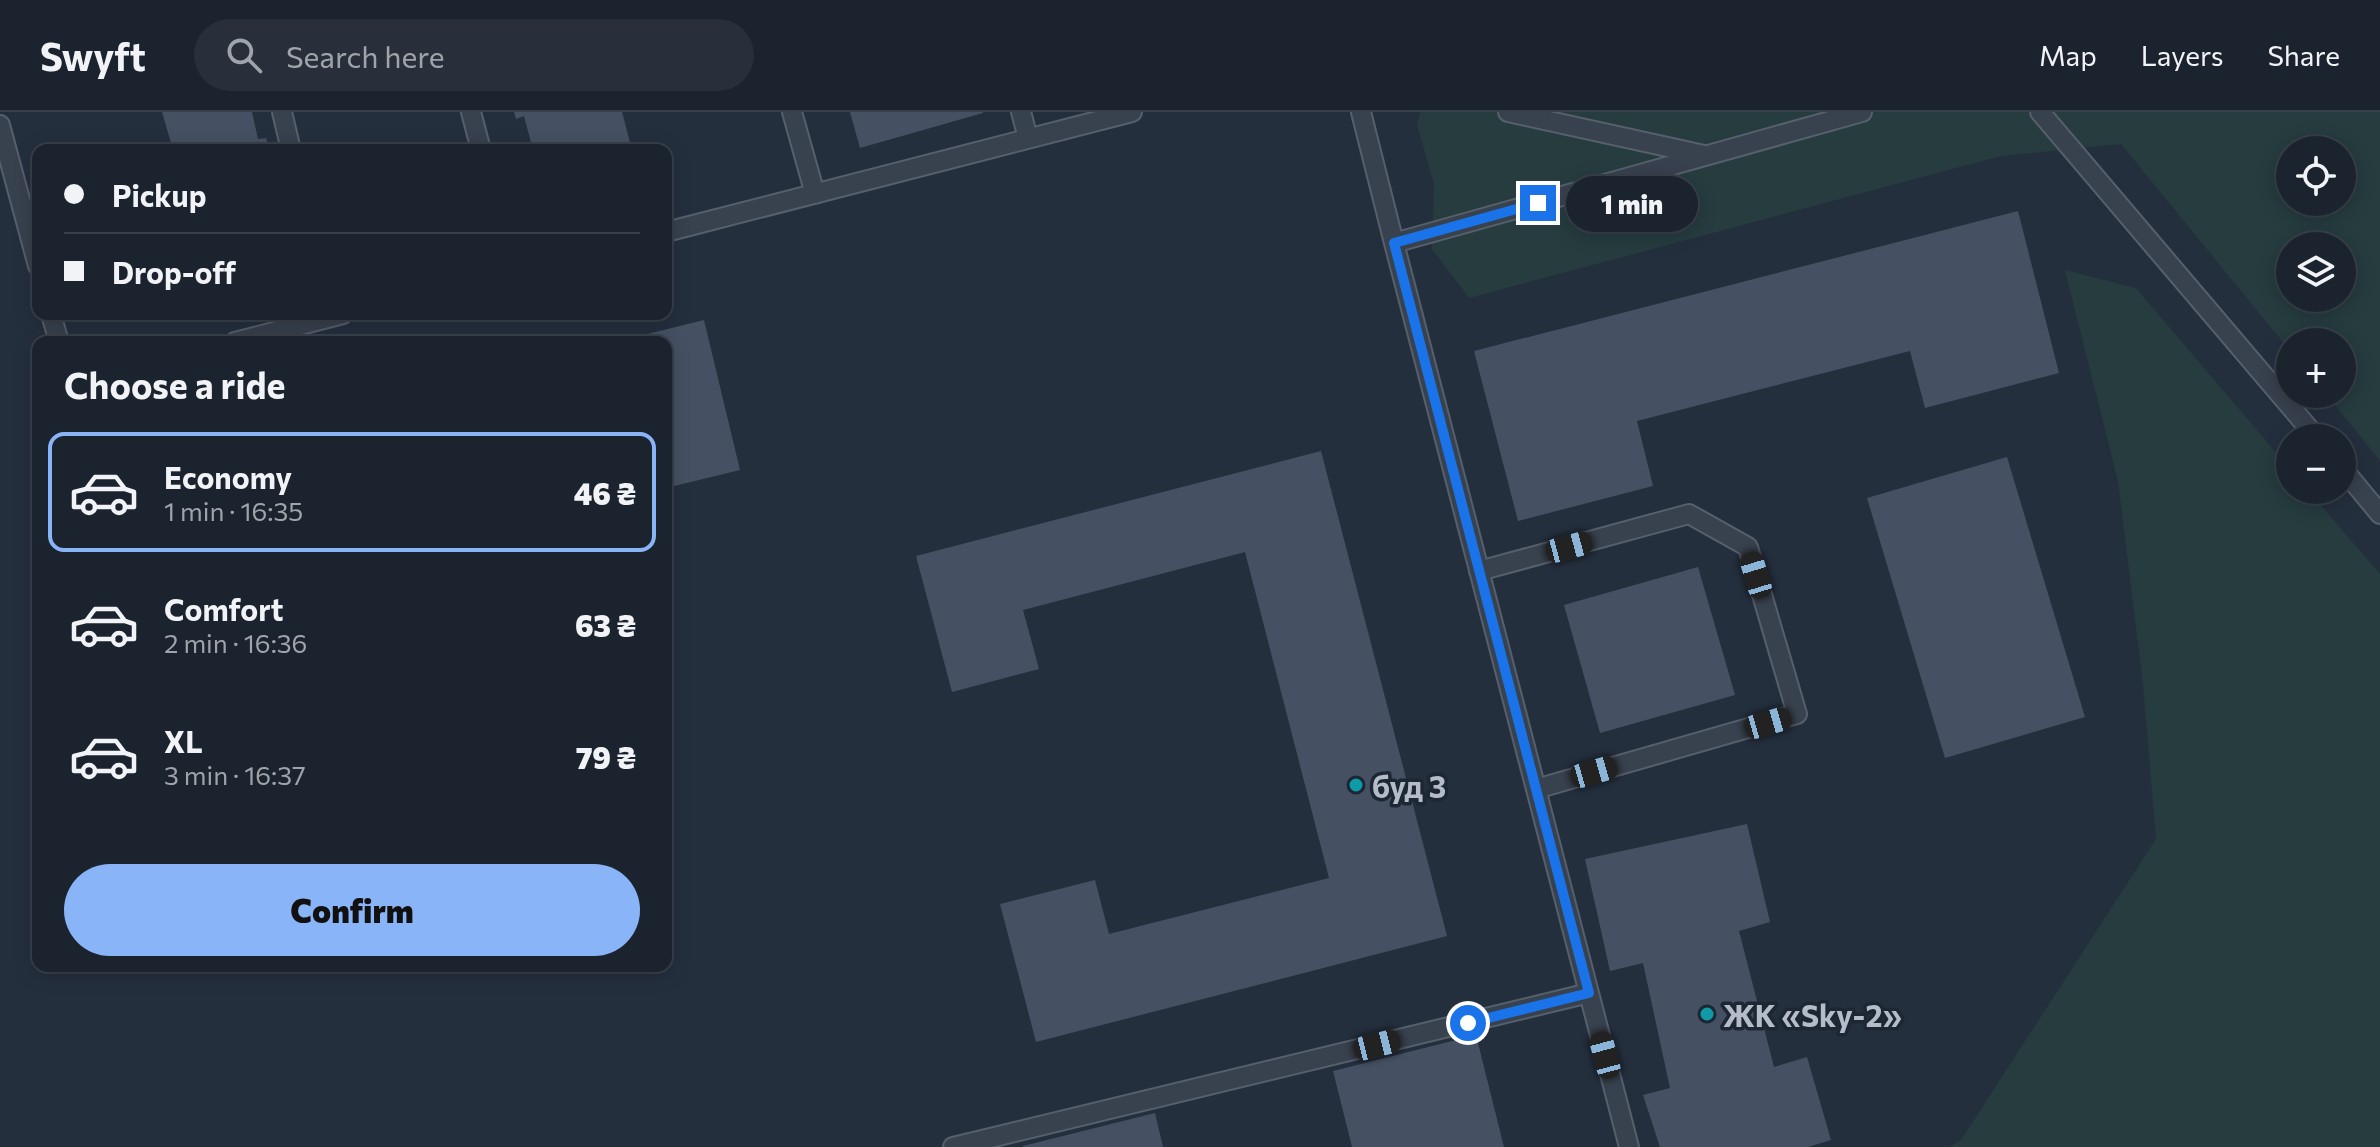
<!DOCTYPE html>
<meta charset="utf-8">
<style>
body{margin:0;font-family:Commissioner,sans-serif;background:#282f3a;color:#f1f3f6;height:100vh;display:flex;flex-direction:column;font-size:30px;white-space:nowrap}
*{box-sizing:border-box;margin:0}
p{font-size:26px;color:#a0a4aa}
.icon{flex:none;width:44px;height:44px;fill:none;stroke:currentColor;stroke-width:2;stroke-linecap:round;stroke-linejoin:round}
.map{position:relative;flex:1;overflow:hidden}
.panel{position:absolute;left:32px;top:224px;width:640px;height:636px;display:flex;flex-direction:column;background:#1b232e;border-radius:16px;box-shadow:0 4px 20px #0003,0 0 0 2px #39404a}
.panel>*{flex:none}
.guide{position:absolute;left:32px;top:32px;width:640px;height:176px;border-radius:16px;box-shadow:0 4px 20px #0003,0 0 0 2px #39404a;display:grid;align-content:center;height:176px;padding:0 32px;background:#1b232e}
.tools{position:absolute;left:2276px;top:24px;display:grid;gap:16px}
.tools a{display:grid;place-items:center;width:80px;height:80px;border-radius:50%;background:#1b232e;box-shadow:0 4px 20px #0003,0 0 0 2px #39404a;font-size:40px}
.end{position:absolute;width:36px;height:36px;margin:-18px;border:10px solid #1a73e8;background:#fff;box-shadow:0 0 0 4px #fff}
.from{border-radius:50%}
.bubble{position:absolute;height:56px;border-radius:28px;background:#1b232e;box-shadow:0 4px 20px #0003,0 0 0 2px #39404a;font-size:26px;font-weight:800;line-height:56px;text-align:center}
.car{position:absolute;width:24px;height:48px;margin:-24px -12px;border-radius:10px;box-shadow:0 0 6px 2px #0007;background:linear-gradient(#222 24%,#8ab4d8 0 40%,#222 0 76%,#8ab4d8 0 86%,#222 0)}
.guide b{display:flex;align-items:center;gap:28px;height:76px;font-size:30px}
.guide b+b{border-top:2px solid #39404a}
.guide i{width:20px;height:20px;background:#f1f3f6}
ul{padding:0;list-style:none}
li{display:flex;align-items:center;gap:24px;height:120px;margin:0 16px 12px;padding:0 16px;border:4px solid transparent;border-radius:16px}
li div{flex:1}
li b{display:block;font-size:30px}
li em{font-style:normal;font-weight:800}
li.current{border-color:#8ab4f8}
li>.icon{width:72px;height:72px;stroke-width:1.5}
h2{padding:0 32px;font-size:36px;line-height:96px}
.button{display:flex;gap:16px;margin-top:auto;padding:16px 32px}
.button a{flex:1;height:92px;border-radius:48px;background:#8ab4f8;color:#111;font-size:32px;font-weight:800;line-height:92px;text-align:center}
header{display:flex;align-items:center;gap:48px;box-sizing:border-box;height:112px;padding:0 40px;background:#1b232e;border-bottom:2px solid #39404a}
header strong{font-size:38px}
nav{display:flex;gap:44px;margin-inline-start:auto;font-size:28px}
.search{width:560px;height:72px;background:#282f3a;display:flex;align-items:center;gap:20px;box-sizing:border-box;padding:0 28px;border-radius:44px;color:#a0a4aa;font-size:30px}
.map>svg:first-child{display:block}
.green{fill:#263c3f;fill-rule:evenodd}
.building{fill:#455162}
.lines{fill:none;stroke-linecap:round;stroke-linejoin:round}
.lane-casing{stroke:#565f6c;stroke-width:22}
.lane{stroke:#38414e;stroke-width:18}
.route{stroke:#1a73e8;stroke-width:10}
.culture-dot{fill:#0f9aa8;stroke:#1d2633;stroke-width:3}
.labels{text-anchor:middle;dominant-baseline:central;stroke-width:7;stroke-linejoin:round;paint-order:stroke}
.poi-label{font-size:30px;font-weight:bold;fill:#b4bcc9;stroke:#1d2633;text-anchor:start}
</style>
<header>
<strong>Swyft</strong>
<div class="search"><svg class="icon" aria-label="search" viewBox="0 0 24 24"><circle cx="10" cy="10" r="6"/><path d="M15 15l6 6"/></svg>Search here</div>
<nav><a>Map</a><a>Layers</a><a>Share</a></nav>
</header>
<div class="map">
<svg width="2380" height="1035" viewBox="0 0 2380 1035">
<rect width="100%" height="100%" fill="#242f3e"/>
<path class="green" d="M1420,0H2380V349L2326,282H2342V230H2290V239L2121,32L2001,44L1469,186L1432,137L1434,72L1417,13ZM2290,38H2342V90H2290ZM2290,134H2342V186H2290Z
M2065,158L2136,176L2290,357V378H2308L2380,462V1035H1949L1961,1028L2156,727L2143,572L2118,369Z"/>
<path class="building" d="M162,0H252L258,27L266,26L270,38H173Z
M514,0H622L632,38H533L524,4L516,7Z
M850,0H983V1L860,36Z
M2018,99L2059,261L1925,296L1910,239L1637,309L1653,374L1518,409L1474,239Z
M704,208L740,358L666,376V230L619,229Z
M1321,339L1447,824L1036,930L1000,792L1095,768L1109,822L1329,766L1245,440L1023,498L1039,557L952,580L916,444Z
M2007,345L2085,605L1945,646L1867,386Z
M1698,455L1735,583L1600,621L1564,493Z
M1747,712L1770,810L1739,819L1774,955L1807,945L1831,1028L1808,1035H1660L1643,983L1670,976L1643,851L1610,859L1585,747Z
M1476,923L1504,1035H1352L1333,959Z
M1155,1001L1163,1035H1023V1034Z"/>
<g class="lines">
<g class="lane-casing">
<path id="lane" d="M282,0L291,38
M471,0L481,38
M792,0L815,82
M1021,0L1028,26
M1361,0L1394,131L1862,0
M1508,0L1704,43
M2040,0L2317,326
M0,13L38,154
M666,120L1132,0
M1394,131L1629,1035
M51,202L59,230
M235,230L343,202
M2342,356L2380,402
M1479,459L1689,402L1748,435L1797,602L1536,677
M953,1035L1589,881"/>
</g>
<use href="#lane" class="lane"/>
</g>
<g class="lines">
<path class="route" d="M1468,911L1589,881L1394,131L1538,91"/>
</g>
<g class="culture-dot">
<circle cx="1356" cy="673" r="8"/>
<circle cx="1707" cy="902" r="8"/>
</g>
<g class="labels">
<g class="poi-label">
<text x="1372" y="673">буд 3</text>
<text x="1723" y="902">ЖК «Sky-2»</text>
</g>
</g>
</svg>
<div class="tools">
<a><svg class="icon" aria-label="locate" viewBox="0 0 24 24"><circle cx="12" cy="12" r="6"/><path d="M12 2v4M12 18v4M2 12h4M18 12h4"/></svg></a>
<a><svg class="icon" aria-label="layers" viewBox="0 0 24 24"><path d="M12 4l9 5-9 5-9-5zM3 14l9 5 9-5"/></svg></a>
<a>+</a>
<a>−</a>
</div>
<i class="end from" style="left:1468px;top:911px"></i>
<i class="end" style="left:1538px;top:91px"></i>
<div class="bubble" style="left:1566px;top:64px;width:132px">1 min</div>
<i class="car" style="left:1569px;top:435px;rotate:75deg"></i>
<i class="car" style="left:1756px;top:463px;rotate:343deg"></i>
<i class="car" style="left:1768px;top:611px;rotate:74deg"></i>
<i class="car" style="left:1594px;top:660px;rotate:74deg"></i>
<i class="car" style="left:1377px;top:933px;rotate:76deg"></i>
<i class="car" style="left:1605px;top:943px;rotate:345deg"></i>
<div class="guide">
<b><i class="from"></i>Pickup</b>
<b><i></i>Drop-off</b>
</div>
<section class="panel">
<h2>Choose a ride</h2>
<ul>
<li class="current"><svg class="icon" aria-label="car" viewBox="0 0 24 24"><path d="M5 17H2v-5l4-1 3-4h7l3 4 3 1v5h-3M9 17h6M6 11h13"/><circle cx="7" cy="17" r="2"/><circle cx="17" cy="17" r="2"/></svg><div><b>Economy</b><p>1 min · 16:35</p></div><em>46 ₴</em></li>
<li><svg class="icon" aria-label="car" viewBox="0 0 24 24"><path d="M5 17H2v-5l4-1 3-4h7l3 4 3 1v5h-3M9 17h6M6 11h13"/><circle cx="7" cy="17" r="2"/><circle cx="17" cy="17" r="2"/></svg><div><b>Comfort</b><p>2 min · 16:36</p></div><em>63 ₴</em></li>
<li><svg class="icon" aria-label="car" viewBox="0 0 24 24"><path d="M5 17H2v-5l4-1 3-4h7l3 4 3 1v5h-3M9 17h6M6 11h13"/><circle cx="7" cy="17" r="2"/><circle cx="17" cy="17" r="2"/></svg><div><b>XL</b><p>3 min · 16:37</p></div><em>79 ₴</em></li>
</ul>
<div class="button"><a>Confirm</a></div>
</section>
</div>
